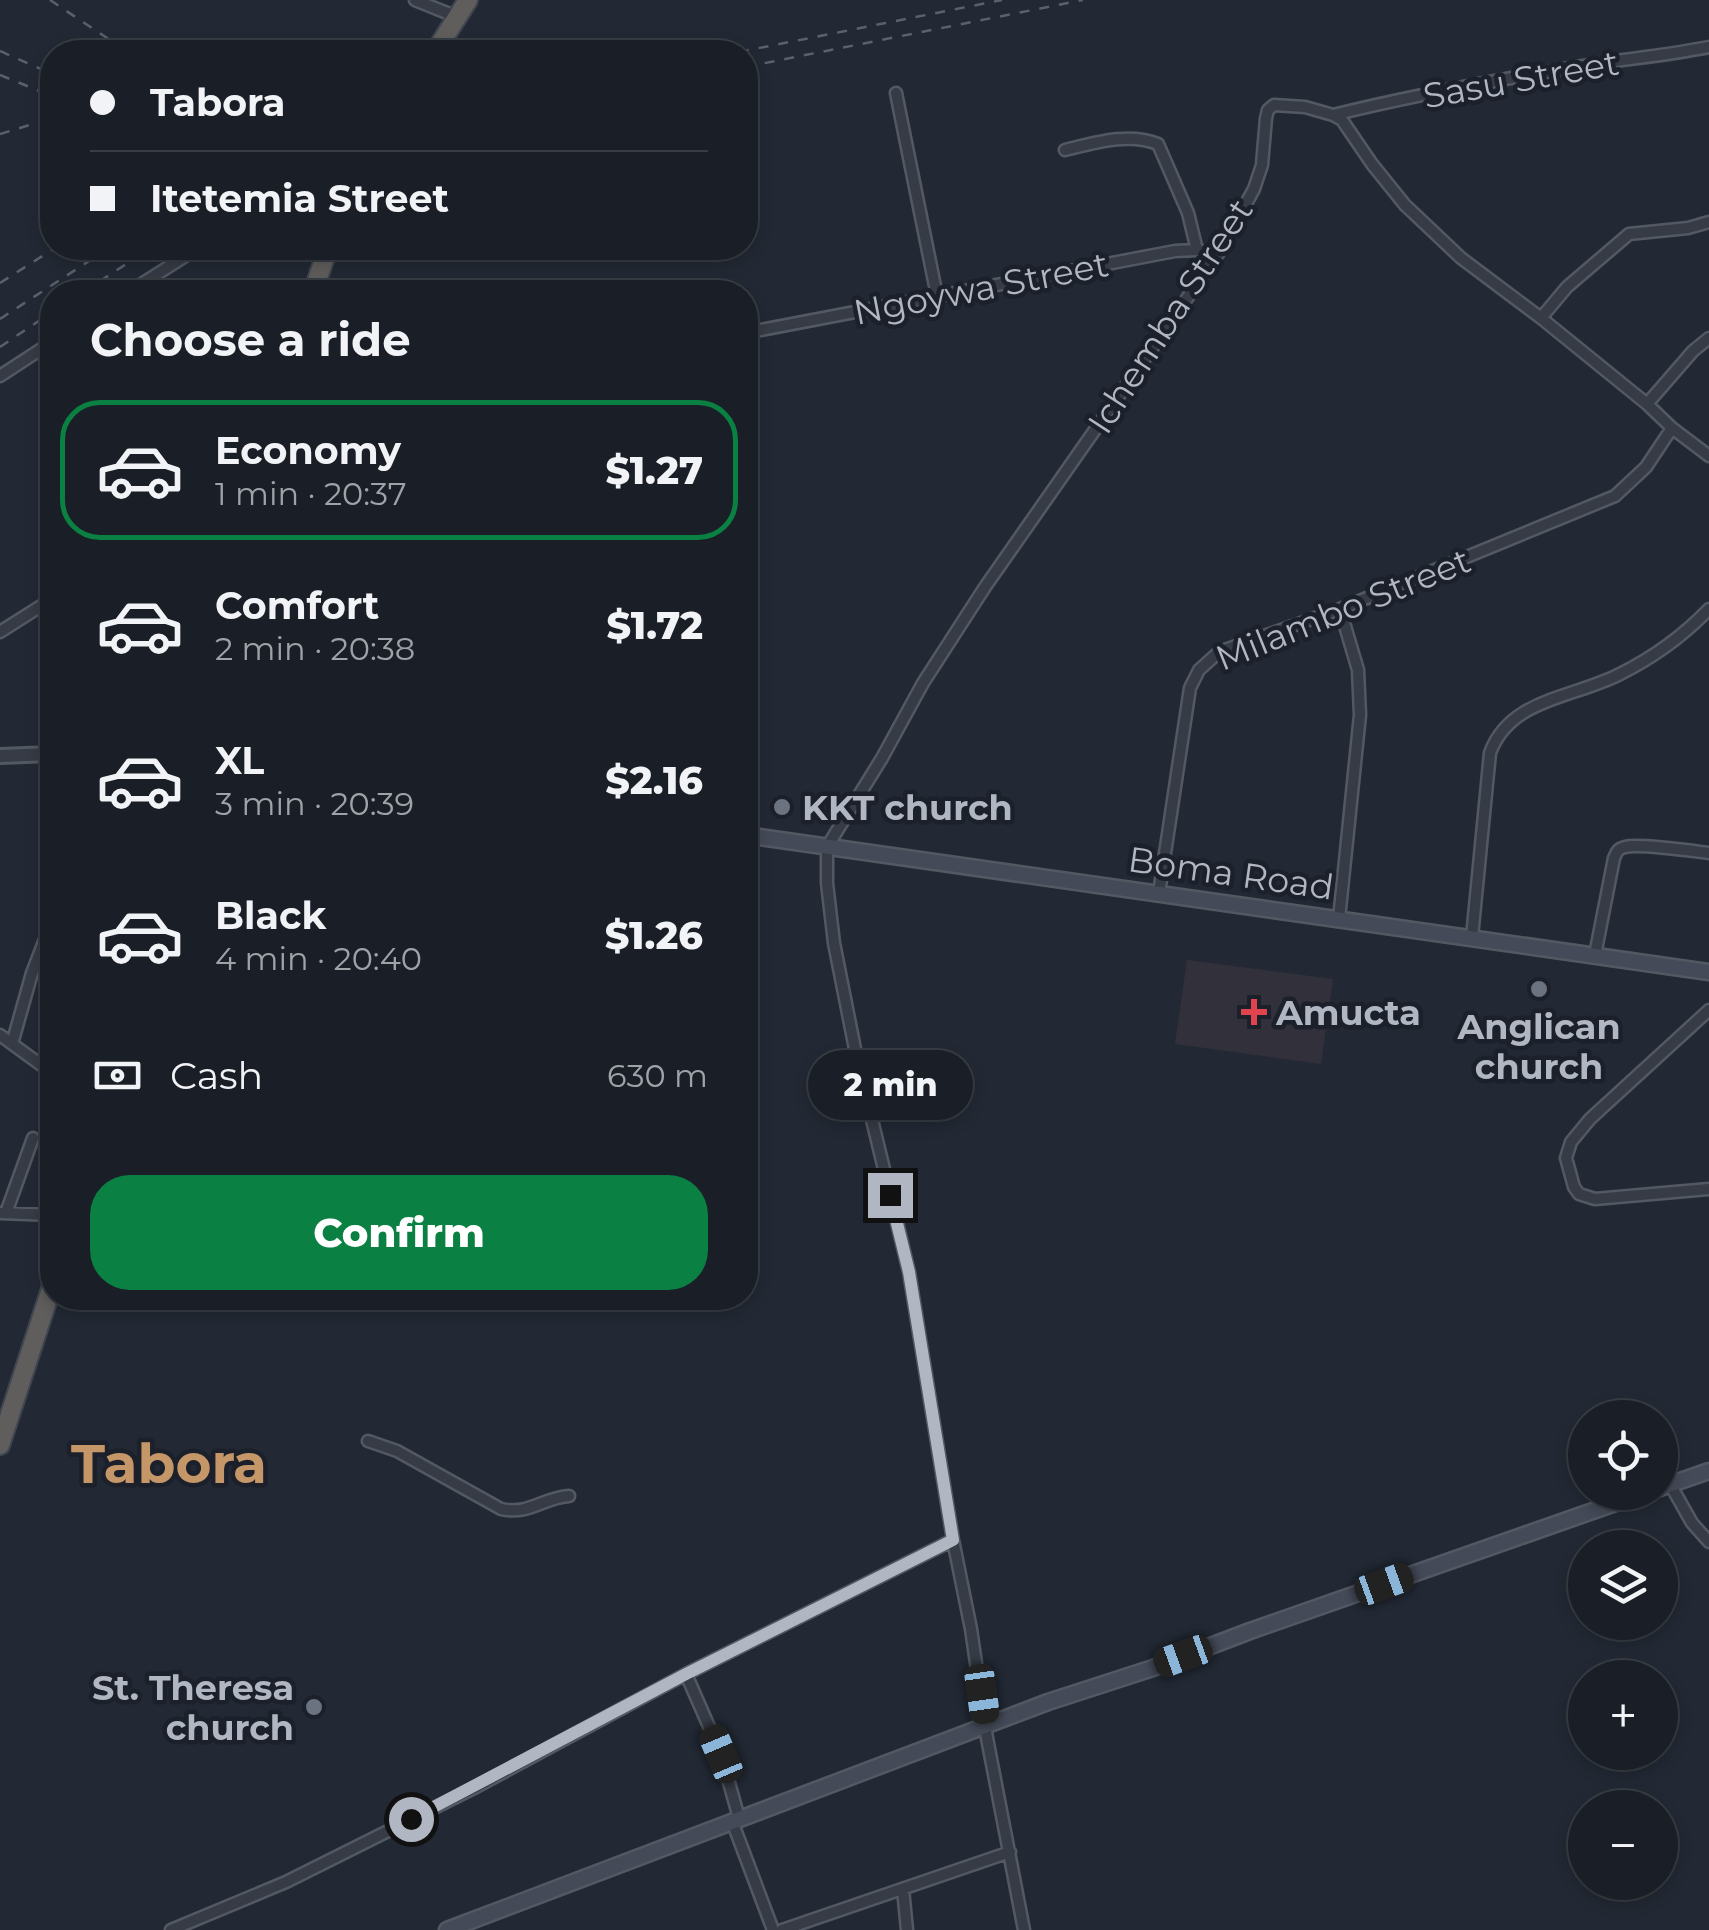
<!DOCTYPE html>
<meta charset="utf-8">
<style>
body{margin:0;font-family:Montserrat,sans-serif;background:#272c33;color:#f1f3f6;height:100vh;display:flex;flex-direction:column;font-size:38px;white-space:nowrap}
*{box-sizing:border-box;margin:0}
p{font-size:32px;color:#9fa2a7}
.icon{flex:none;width:55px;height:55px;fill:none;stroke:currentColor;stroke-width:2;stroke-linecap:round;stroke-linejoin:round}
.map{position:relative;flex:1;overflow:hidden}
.details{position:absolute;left:40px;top:280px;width:718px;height:1030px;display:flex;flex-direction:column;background:#1a1f27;border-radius:40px;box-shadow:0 5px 15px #0003,0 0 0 2px #383d44}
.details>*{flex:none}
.guide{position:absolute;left:40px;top:40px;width:718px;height:220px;border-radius:40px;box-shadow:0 5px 15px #0003,0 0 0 2px #383d44;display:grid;align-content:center;height:220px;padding:0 50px;background:#1a1f27}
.buttons{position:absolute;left:1568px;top:1400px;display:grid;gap:20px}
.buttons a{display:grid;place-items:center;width:110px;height:110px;border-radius:50%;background:#1a1f27;box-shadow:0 5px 15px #0003,0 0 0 2px #383d44;font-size:50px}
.end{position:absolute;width:45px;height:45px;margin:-22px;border:12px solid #b0b6c2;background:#111;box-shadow:0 0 0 5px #111}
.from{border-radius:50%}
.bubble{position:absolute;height:70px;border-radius:35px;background:#1a1f27;box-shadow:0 5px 15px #0003,0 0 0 2px #383d44;font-size:32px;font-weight:800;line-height:70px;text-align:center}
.car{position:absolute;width:30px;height:60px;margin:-30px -15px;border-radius:12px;box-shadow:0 0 8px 2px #0007;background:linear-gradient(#222 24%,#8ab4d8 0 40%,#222 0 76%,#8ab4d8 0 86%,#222 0)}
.guide b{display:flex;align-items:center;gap:35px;height:95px;font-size:38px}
.guide b+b{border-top:2px solid #383d44}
.guide i{width:25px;height:25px;background:#f1f3f6}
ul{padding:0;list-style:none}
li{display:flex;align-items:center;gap:30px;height:140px;margin:0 20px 15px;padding:0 30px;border:5px solid transparent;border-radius:40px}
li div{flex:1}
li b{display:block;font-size:38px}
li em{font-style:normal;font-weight:800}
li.current{border-color:#0b8043}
li>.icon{width:90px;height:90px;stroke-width:1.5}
h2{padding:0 50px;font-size:45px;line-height:120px}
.pay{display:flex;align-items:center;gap:25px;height:110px;padding:0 50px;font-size:38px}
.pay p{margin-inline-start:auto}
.button{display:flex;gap:20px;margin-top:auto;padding:20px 50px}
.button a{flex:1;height:115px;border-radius:40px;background:#0b8043;color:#fff;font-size:40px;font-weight:800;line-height:115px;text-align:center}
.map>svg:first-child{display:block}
.medical{fill:#32303a}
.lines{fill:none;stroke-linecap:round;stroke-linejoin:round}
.minor-casing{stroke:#535963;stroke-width:15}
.tertiary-casing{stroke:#535963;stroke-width:18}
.secondary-casing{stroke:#535963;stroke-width:19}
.trunk-casing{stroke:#404650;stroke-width:22}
.minor{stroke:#363b45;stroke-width:10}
.tertiary{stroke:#363b45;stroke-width:12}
.secondary{stroke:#444a58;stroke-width:14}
.trunk{stroke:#5f5e5c;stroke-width:18}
.rail{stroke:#5a616e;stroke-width:2.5;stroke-dasharray:10 10;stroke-linecap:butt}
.route{stroke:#b0b6c2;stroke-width:12}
.worship-dot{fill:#6b7280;stroke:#1b202a;stroke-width:4}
.health-dot{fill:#e0444e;stroke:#1b202a;stroke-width:4}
.labels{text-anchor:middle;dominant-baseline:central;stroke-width:9;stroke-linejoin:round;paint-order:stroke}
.street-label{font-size:35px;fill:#b0b6c2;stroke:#1b202a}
.poi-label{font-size:35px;font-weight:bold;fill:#b0b6c2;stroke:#1b202a;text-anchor:start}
.town-label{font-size:55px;font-weight:bold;fill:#c59668;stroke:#1b202a}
</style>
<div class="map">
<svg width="1709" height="1930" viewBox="0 0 1709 1930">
<rect width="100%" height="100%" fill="#222934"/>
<path class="medical" d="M1187,960L1333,979L1321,1064L1175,1044Z"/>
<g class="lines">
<g class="minor-casing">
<path id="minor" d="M415,0L457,17
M896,93L937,296
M1333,115C1411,96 1491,81 1570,68C1616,60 1663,56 1709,47
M1065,150C1094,143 1129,132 1158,144L1188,213L1197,250
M129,292L198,248
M1541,318L1567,287L1629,234L1688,228L1709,222
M745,333L1175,251L1197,250L1218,254
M0,376L52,342
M1647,404L1693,351L1709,338
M0,632L52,599
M1159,893L1190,688L1199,670L1219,652L1340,609L1615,496L1646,467L1672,428
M1339,919L1360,715L1358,670L1340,609
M1472,937L1490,753C1510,698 1574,698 1620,674C1654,657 1683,636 1709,609
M1595,955L1614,858C1617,852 1617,849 1625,847C1639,843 1692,851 1709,853
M1709,1010L1590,1119L1571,1142L1566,1158L1574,1187L1579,1194L1595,1199L1709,1189
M0,1035L52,1073
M12,1044L32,973L52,921
M1,1213L52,1215
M6,1213L33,1138
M368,1441L397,1451L501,1509C530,1515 542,1498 569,1496
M1670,1484L1692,1523L1709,1542
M686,1674L721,1754L739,1818
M732,1821L773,1930
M903,1889L907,1930
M171,1930L286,1882L478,1786L686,1674L953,1540
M782,1930L1010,1852
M1024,1930L987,1738L971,1629L953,1540L909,1272L856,1054L834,943L827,883V847L882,758L923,683L985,587L1218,254L1254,189L1262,165L1266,118L1268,110L1274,105L1305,107L1333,115L1342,120L1372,164L1405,205L1461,258L1541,318L1647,404L1672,428L1709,456"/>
</g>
<g class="tertiary-casing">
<path id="tertiary" d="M0,756L52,754"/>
</g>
<g class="secondary-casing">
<path id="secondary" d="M745,835L1709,972
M1660,1488L1709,1471
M447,1930L1048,1702L1153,1668L1250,1631L1647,1492"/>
</g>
<g class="trunk-casing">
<path id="trunk" d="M435,52L468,0
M313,292L328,248
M0,1445L52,1286"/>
</g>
<use href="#minor" class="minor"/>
<use href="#tertiary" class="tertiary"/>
<use href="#secondary" class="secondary"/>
<use href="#trunk" class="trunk"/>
<path class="rail" d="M50,0L128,52
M0,51L52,74
M739,52L1002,0
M745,67L1083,0
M0,75L52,96
M0,134L33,124L52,123
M0,283L55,248
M83,292L151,248
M0,319L109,248
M0,347L52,312"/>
</g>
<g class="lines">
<path class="route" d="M411,1819L686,1674L953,1540L909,1272L890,1195"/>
</g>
<g class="worship-dot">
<circle cx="782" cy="807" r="10"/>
<circle cx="1539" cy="989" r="10"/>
<circle cx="314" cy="1707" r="10"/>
</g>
<path class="health-dot" d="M1249 997h10v10h10v10h-10v10h-10v-10h-10v-10h10z"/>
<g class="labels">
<g class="street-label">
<text transform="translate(1521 79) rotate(-10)">Sasu Street</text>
<text transform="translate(981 288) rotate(-11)">Ngoywa Street</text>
<text transform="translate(1170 316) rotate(-57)">Ichemba Street</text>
<text transform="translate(1343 609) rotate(-22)">Milambo Street</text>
<text transform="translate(1231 873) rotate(8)">Boma Road</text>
</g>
<g class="poi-label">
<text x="802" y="807">KKT church</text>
<text x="1276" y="1012">Amucta</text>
<text x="1539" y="1026" text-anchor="middle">Anglican<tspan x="1539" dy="40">church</tspan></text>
<text x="294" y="1687" text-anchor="end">St. Theresa<tspan x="294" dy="40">church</tspan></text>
</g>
<g class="town-label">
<text x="169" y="1463">Tabora</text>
</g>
</g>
</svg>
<div class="buttons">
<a><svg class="icon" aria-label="locate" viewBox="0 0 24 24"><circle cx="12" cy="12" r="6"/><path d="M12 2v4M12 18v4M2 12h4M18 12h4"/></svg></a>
<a><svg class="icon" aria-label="layers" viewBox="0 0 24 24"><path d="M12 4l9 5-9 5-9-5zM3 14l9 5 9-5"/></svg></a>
<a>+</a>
<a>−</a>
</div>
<i class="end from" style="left:411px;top:1819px"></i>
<i class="end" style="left:890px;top:1195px"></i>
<div class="bubble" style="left:808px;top:1050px;width:165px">2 min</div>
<i class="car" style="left:1384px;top:1584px;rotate:70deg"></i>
<i class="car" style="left:1183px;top:1656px;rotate:250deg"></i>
<i class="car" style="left:982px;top:1694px;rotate:172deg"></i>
<i class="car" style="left:721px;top:1754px;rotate:337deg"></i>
<div class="guide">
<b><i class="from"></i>Tabora</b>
<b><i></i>Itetemia Street</b>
</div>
<section class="details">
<h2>Choose a ride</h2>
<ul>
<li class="current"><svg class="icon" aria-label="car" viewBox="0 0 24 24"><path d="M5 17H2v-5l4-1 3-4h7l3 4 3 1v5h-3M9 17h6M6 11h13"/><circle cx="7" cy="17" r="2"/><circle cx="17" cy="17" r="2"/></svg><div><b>Economy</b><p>1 min · 20:37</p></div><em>$1.27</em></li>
<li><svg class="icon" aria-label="car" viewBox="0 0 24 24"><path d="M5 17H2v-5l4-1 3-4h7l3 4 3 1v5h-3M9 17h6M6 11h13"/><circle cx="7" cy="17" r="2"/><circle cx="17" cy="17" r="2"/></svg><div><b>Comfort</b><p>2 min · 20:38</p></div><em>$1.72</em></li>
<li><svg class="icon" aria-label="car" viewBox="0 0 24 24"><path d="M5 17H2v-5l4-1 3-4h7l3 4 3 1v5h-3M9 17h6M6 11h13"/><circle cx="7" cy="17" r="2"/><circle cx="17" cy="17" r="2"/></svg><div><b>XL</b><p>3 min · 20:39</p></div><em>$2.16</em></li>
<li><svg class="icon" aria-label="car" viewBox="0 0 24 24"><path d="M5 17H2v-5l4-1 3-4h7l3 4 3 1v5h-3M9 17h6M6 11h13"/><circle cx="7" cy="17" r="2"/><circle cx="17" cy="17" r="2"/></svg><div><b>Black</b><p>4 min · 20:40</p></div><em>$1.26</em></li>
</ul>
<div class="pay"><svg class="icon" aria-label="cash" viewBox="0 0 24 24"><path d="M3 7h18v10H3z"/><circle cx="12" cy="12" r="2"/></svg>Cash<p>630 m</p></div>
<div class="button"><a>Confirm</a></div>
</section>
</div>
